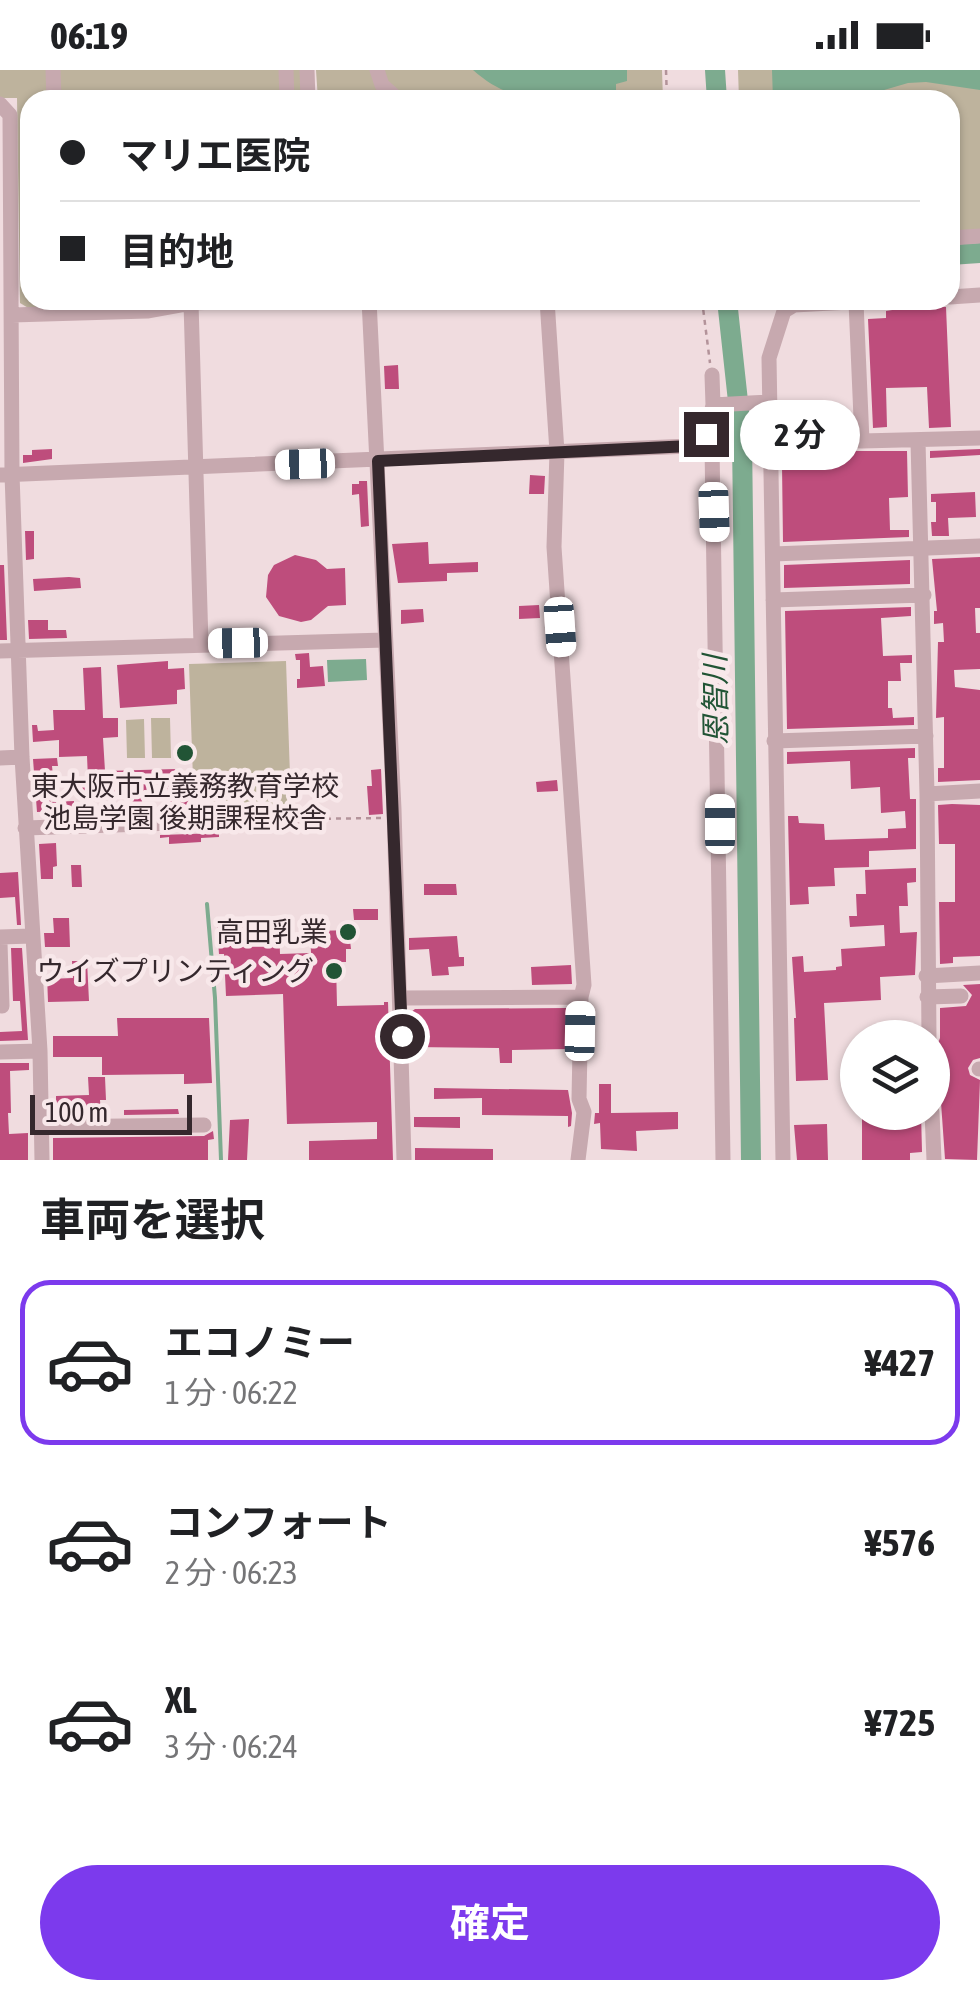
<!DOCTYPE html>
<html lang="ja">
<meta charset="utf-8">
<style>
body{margin:0;font-family:"Asap Condensed","Noto Sans JP",sans-serif;background:#f2f2f2;color:#202124;height:100vh;display:flex;flex-direction:column;font-size:38px;white-space:nowrap}
*{box-sizing:border-box;margin:0}
p{font-size:32px;color:#757577}
.icon{flex:none;width:55px;height:55px;fill:none;stroke:currentColor;stroke-width:2;stroke-linecap:round;stroke-linejoin:round}
.map{position:relative;height:1090px;overflow:hidden}
.sheet{display:flex;flex-direction:column;background:#fff;flex:1}
.sheet>*{flex:none}
.banner{position:absolute;left:20px;top:20px;width:940px;height:220px;border-radius:30px;box-shadow:0 2px 8px #0004;display:grid;align-content:center;height:220px;padding:0 40px;background:#fff}
.tools{position:absolute;left:840px;top:950px;display:grid;gap:20px}
.tools a{display:grid;place-items:center;width:110px;height:110px;border-radius:50%;background:#fff;box-shadow:0 2px 8px #0004;font-size:50px}
.scale{position:absolute;left:30px;bottom:25px;width:162px;box-sizing:border-box;padding-left:10px;border:5px solid #35282d;border-top:0;font-size:28px;line-height:35px;white-space:nowrap;color:#35282d;-webkit-text-stroke:8px #f8e8ea;paint-order:stroke}
.end{position:absolute;width:45px;height:45px;margin:-22px;border:12px solid #35282d;background:#fff;box-shadow:0 0 0 5px #fff}
.from{border-radius:50%}
.bubble{position:absolute;height:70px;border-radius:35px;background:#fff;box-shadow:0 2px 8px #0004;font-size:32px;font-weight:700;line-height:70px;text-align:center}
.car{position:absolute;width:30px;height:60px;margin:-30px -15px;border-radius:12px;box-shadow:0 0 8px 2px #0007;background:linear-gradient(#fff 24%,#345 0 40%,#fff 0 76%,#345 0 86%,#fff 0)}
.banner b{display:flex;align-items:center;gap:35px;height:95px;font-size:38px}
.banner b+b{border-top:2px solid #e0e0e0}
.banner i{width:25px;height:25px;background:#202124}
ul{padding:0;list-style:none}
li{display:flex;align-items:center;gap:30px;height:165px;margin:0 20px 15px;padding:0 20px;border:5px solid transparent;border-radius:30px}
li div{flex:1}
li b{display:block;font-size:38px}
li em{font-style:normal;font-weight:700}
li.active{border-color:#7c3aed}
li>.icon{width:90px;height:90px;stroke-width:1.5}
h2{padding:0 40px;font-size:45px;line-height:120px}
.button{display:flex;gap:20px;margin-top:auto;padding:20px 40px}
.button a{flex:1;height:115px;border-radius:60px;background:#7c3aed;color:#fff;font-size:40px;font-weight:700;line-height:115px;text-align:center}
.status{display:flex;justify-content:space-between;align-items:center;height:70px;padding:0 50px;background:#fff;direction:ltr}
.status svg{height:28px;fill:currentColor}
.map>svg:first-child{display:block}
.green{fill:#beb39d}
.water{fill:#7dab8f}
.lines{fill:none;stroke-linecap:round;stroke-linejoin:round}
.stream{stroke:#7dab8f;stroke-width:4}
.river{stroke:#7dab8f;stroke-width:20}
.building{fill:#be4d7c}
.path{stroke:#b3939a;stroke-width:2.5;stroke-dasharray:5 5;stroke-linecap:butt}
.minor{stroke:#c7a9af;stroke-width:15}
.route{stroke:#35282d;stroke-width:12}
.poi-dot{fill:#215435;stroke:#f8e8ea;stroke-width:4}
.labels{text-anchor:middle;dominant-baseline:central;stroke-width:9;stroke-linejoin:round;paint-order:stroke}
.poi-label{font-size:28px;fill:#35282d;stroke:#f8e8ea;text-anchor:end}
.water-label{font-size:30px;font-style:italic;fill:#215435;stroke:#f8e8ea}
</style>
<div class="status"><b>06:19</b><svg viewBox="0 0 49 12"><path d="M0 12V9h3v3zM5 12V6h3v6zM10 12V3h3v9zM15 12V0h3v12zM26 1h20v11H26zM47 4h2v5h-2z"/></svg></div>
<div class="map">
<svg width="980" height="1090" viewBox="0 0 980 1090">
<rect width="100%" height="100%" fill="#f0dcdf"/>
<path class="green" d="M0,0H301L302,30H30V230H176L30,239L20,233L17,28H0Z
M316,0H662L663,30H318Z
M738,0H980V162L950,164V30H739Z
M286,591L291,734L194,738L189,594Z
M151,648H170L171,688H152Z
M144,649L145,688H127L126,650Z"/>
<path class="water" d="M473,0H627V11L616,14V30C560,30 518,40 473,0Z
M772,0H980V20L926,12L908,13L850,30H773Z
M366,589L367,610L328,612L327,590Z"/>
<g class="lines">
<path class="stream" d="M207,834L215,928L221,1090"/>
<path class="river" d="M715,0L717,30
M950,185L980,183
M727,230L742,368L751,1090"/>
</g>
<path class="building" d="M911,237H946L951,357L929,358L927,317L886,318L887,357L873,358L868,249L886,248V241Z
M398,295L399,319H385L384,296Z
M52,379V389L23,393V385H32V380Z
M980,379V385L930,388V381Z
M802,381H907L908,427L889,428L890,460H909V467L783,472L782,395L802,394Z
M530,405L545,406L544,424H529Z
M359,411H367L369,456L361,457L359,424L352,425V414H359Z
M975,422L976,447L948,448L949,466H932L931,452H936V432H931V424Z
M25,461H34V489L26,490Z
M428,472L429,494L478,492V502L447,503V511L398,513L392,474Z
M295,485L316,490L327,499L345,498L346,535L328,536L311,550L301,552L279,546L266,527L268,505L274,495Z
M980,487V538H975L976,563H980V599L954,600L955,617L980,620V710L938,712V698H944V647L936,648L938,572H944L943,553L934,554V541H937L932,489Z
M910,490V514L784,518V495Z
M0,495H4L7,570H0Z
M69,507L80,508L81,518L34,521L33,509Z
M539,535L540,548L519,549V536Z
M911,537V546L881,548L883,586L912,585V593H900L901,611H888V638H892L893,648L914,647V655L787,659L785,541Z
M423,539L424,552L401,554V540Z
M28,550H48V560H66L67,568L29,569Z
M309,583L310,597L323,596L325,616L297,618V609H300V590H296L295,584Z
M168,591V599L184,598L185,619L177,620V634L120,638L117,595Z
M101,597L103,648H118V667L103,668L105,701L176,699V703L187,702L189,741L171,742L170,719L144,720L140,742H131L129,721L77,723L76,710L88,709L87,686L59,687V670L33,672L32,655H37L38,661L54,660L53,640H85L83,598Z
M915,678V688H908L910,729H916V779L869,781V797L834,798L835,816L808,817L809,834L790,835L788,746H798L799,753L824,754L825,770L888,768V759L906,758L905,741L881,743L880,717L851,719L850,691L787,694V682Z
M57,688L58,696H52L53,706H48L49,729L51,732L74,731V744L65,745V741L37,742L33,689Z
M381,699L383,744L369,745L367,716H372L371,700Z
M557,710L558,721L537,722L536,712Z
M952,734L980,735V886L953,887V893L940,894L939,832H955V774H939L938,735Z
M219,763V767L201,768V772L169,774V767L160,768V765Z
M56,773L57,796L53,797V809H41L39,774Z
M71,795H81L82,817H72Z
M916,798V812L907,813L908,836H899L900,863L917,862L915,905L880,907L881,930L824,933L828,1010L796,1011L794,948H796L792,887L803,886L804,902L836,900V897L842,896L841,879L885,876L884,855L850,857L849,846H857L856,824H866L865,800Z
M18,802L21,855H17L15,827L0,828V803Z
M424,814H456L457,825H424Z
M353,839H378V850H354Z
M53,848H69L70,877H45L44,863H54Z
M279,854L280,884L311,883L310,861L356,860V870H350L351,879H346V892H336L337,936L384,935V932H388L393,1090H309V1071L377,1069V1052L287,1054L283,924L226,926L224,884H219L217,857Z
M457,866L459,887H464V896L448,897L449,905L432,906L429,879L409,880V868Z
M11,878H22L28,970L0,971V962L22,961L20,931H13Z
M72,891H87L89,931L48,932L47,905L48,909L73,908Z
M571,895L572,914L532,915L531,897Z
M980,914V988L973,990L968,998L970,1005L980,1010L977,1090L945,1089L937,976L940,968V938L966,936L972,925L963,915Z
M566,938L569,979L512,980V993H500L499,978L412,977L411,942L415,939Z
M117,948H209L212,1013L184,1014V1004L102,1005V987H53V966H118Z
M0,993H29V1000L10,1001L11,1043H8L9,1064L28,1063V1090H0Z
M88,1007H105L106,1030H100L101,1045L61,1046V1038H56V1026L89,1025Z
M599,1014H611V1043L678,1042V1059L636,1061L637,1081L601,1079L600,1053L594,1054L595,1043H599Z
M434,1018L568,1020L572,1043L571,1056L568,1057V1046L482,1045V1028L434,1029Z
M178,1039L179,1044L124,1045V1040Z
M862,1042H921L922,1082L910,1083V1090H862Z
M414,1047H460V1058L414,1057Z
M249,1049L247,1090H228L230,1050Z
M827,1054L828,1090H797L794,1055Z
M213,1061L214,1069L208,1070V1090H53V1068L204,1066Z
M415,1078L493,1079V1090H415Z"/>
<g class="lines">
<path class="path" d="M666,0L667,30
M702,230L710,293
M306,749L383,748"/>
<path class="minor" d="M53,0L54,30
M286,0L287,30
M307,0L308,30
M377,0L382,15L399,30
M0,34L10,45L12,404L22,687L40,981L42,1090
M950,168L980,166
M950,227L980,225
M369,230L394,739L404,1090
M547,230L557,382L554,477L584,915L581,927
M856,232L862,371
M191,233L201,574
M12,245L147,241L191,233L272,230
M712,305L713,335L706,364L712,376L723,1090
M713,335L770,332
M772,369L862,371L980,368
M918,371L927,724L929,968
M0,405L690,376L706,364
M773,484L980,476
M773,530L924,525
M0,581L385,570
M774,671L926,666
M0,688L22,687
M927,724L980,721
M25,758L293,749
M0,867L32,866
M0,873L2,936
M926,906L980,903
M927,927L961,926
M401,928L581,927L579,1029L584,1042L578,1090
M0,982L40,981
M979,999H980
M932,1042L934,1090
M42,1057L204,1055
M783,1090L769,288L784,241L794,235L888,230"/>
</g>
<g class="lines">
<path class="route" d="M402,966L378,391L690,376L706,364"/>
</g>
<g class="poi-dot">
<circle cx="185" cy="683" r="10"/>
<circle cx="348" cy="862" r="10"/>
<circle cx="334" cy="901" r="10"/>
</g>
<g class="labels">
<g class="poi-label">
<text x="185" y="716" text-anchor="middle">東大阪市立義務教育学校<tspan x="185" dy="32">池島学園 後期課程校舎</tspan></text>
<text x="328" y="862">高田乳業</text>
<text x="314" y="901">ウイズプリンティング</text>
</g>
<g class="water-label">
<text transform="translate(715 630) rotate(-91)">恩智川</text>
</g>
</g>
</svg>
<div class="tools">
<a><svg class="icon" aria-label="layers" viewBox="0 0 24 24"><path d="M12 4l9 5-9 5-9-5zM3 14l9 5 9-5"/></svg></a>
</div>
<div class="scale">100 m</div>
<i class="end from" style="left:402px;top:966px"></i>
<i class="end" style="left:706px;top:364px"></i>
<div class="bubble" style="left:740px;top:330px;width:120px">2 分</div>
<i class="car" style="left:305px;top:394px;rotate:268deg"></i>
<i class="car" style="left:714px;top:442px;rotate:178deg"></i>
<i class="car" style="left:560px;top:557px;rotate:176deg"></i>
<i class="car" style="left:238px;top:573px;rotate:269deg"></i>
<i class="car" style="left:720px;top:754px;rotate:0deg"></i>
<i class="car" style="left:580px;top:961px;rotate:1deg"></i>
<div class="banner">
<b><i class="from"></i>マリエ医院</b>
<b><i></i>目的地</b>
</div>
</div>
<section class="sheet">
<h2>車両を選択</h2>
<ul>
<li class="active"><svg class="icon" aria-label="car" viewBox="0 0 24 24"><path d="M5 17H2v-5l4-1 3-4h7l3 4 3 1v5h-3M9 17h6M6 11h13"/><circle cx="7" cy="17" r="2"/><circle cx="17" cy="17" r="2"/></svg><div><b>エコノミー</b><p>1 分 · 06:22</p></div><em>¥427</em></li>
<li><svg class="icon" aria-label="car" viewBox="0 0 24 24"><path d="M5 17H2v-5l4-1 3-4h7l3 4 3 1v5h-3M9 17h6M6 11h13"/><circle cx="7" cy="17" r="2"/><circle cx="17" cy="17" r="2"/></svg><div><b>コンフォート</b><p>2 分 · 06:23</p></div><em>¥576</em></li>
<li><svg class="icon" aria-label="car" viewBox="0 0 24 24"><path d="M5 17H2v-5l4-1 3-4h7l3 4 3 1v5h-3M9 17h6M6 11h13"/><circle cx="7" cy="17" r="2"/><circle cx="17" cy="17" r="2"/></svg><div><b>XL</b><p>3 分 · 06:24</p></div><em>¥725</em></li>
</ul>
<div class="button"><a>確定</a></div>
</section>
